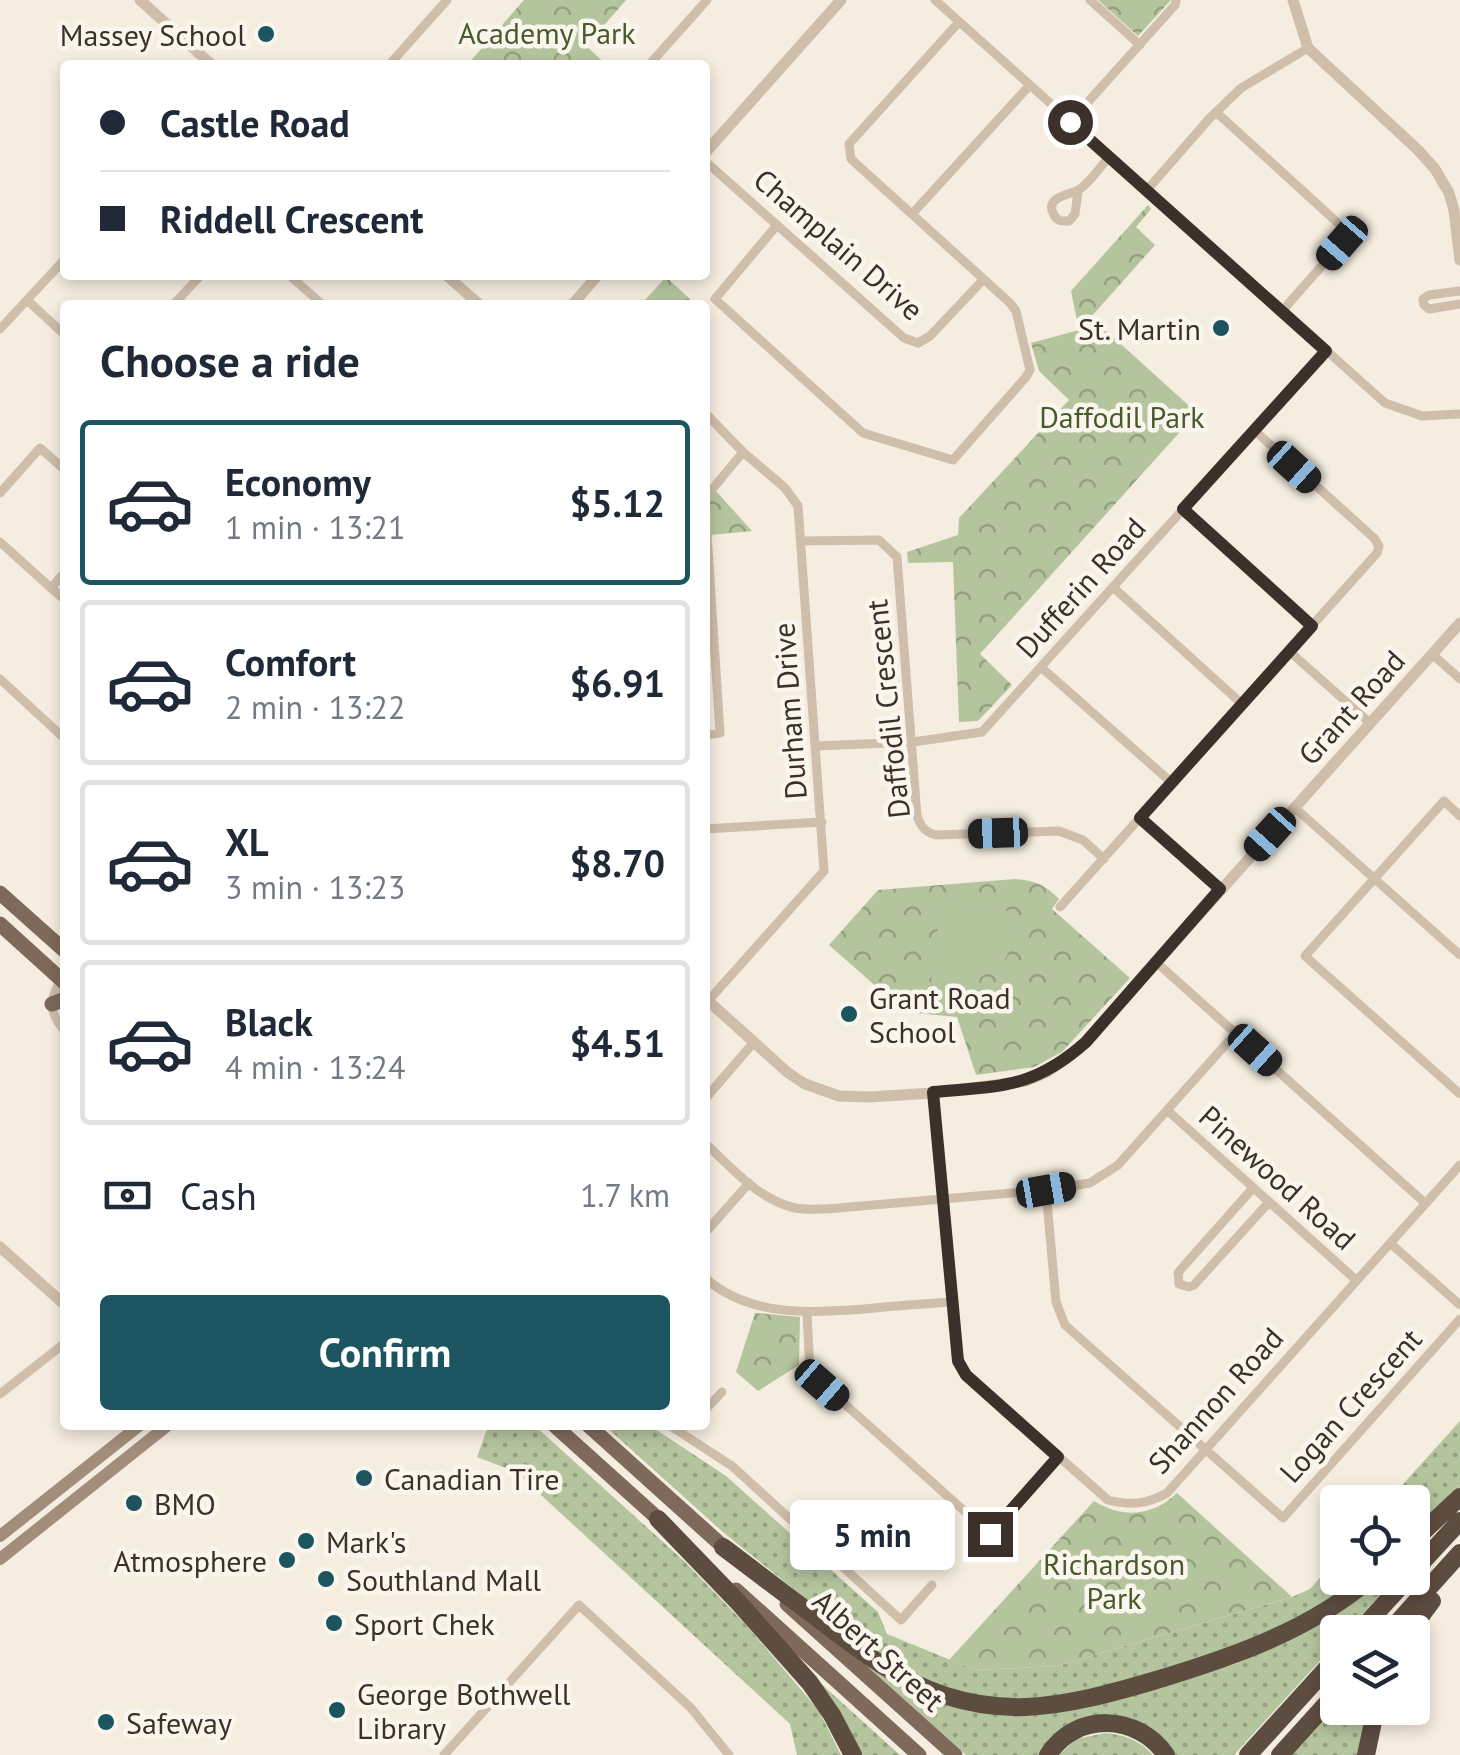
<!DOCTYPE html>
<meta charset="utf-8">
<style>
body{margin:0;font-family:"PT Sans",sans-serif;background:#f2f2f3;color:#1f2937;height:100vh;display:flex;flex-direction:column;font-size:38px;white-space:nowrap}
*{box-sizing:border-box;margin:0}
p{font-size:32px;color:#747a83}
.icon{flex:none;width:55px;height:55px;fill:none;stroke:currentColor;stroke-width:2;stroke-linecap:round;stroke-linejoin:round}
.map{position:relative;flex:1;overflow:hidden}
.drawer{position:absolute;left:60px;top:300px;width:650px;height:1130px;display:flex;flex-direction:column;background:#fff;border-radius:10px;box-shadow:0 5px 15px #0003}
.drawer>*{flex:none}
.guide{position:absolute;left:60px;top:60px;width:650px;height:220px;border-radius:10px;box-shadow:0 5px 15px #0003;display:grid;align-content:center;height:220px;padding:0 40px;background:#fff}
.fabs{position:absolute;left:1320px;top:1485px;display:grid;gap:20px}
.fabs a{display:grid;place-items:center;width:110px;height:110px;border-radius:10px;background:#fff;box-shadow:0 5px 15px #0003;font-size:50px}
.end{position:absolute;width:45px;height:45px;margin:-22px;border:12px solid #3b312a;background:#fff;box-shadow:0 0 0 5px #fff}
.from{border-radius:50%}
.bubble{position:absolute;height:70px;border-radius:10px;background:#fff;box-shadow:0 5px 15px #0003;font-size:32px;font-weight:600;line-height:70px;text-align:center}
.car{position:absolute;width:30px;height:60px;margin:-30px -15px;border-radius:12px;box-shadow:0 0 8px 2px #0007;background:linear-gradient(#222 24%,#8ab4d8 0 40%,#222 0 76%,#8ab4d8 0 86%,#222 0)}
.guide b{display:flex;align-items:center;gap:35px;height:95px;font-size:38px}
.guide b+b{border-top:2px solid #e0e1e3}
.guide i{width:25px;height:25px;background:#1f2937}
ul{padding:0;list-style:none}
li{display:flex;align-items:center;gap:30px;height:165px;margin:0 20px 15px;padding:0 20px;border:5px solid #e0e1e3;border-radius:10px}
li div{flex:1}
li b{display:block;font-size:38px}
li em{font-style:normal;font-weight:600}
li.current{border-color:#1c5560}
li>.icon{width:90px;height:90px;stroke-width:1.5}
h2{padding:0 40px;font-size:45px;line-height:120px}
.pay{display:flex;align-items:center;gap:25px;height:110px;padding:0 40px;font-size:38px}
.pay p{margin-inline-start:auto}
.primary-button{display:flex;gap:20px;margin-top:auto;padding:20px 40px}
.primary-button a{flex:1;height:115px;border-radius:10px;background:#1c5560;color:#fff;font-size:40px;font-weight:600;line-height:115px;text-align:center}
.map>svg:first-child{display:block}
.grass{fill:url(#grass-dots)}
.park{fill:url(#park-crowns)}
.pitch{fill:#b4c59e}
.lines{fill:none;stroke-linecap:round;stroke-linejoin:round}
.minor{stroke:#cebeaa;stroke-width:9}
.tertiary{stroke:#cebeaa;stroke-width:11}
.secondary{stroke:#a28d7b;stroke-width:12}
.primary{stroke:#7e695a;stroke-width:15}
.motorway{stroke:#5d4c40;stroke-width:18}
.route{stroke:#3b312a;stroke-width:12}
.poi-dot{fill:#1c5560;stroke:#fbf6ed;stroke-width:4}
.labels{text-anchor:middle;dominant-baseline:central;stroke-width:9;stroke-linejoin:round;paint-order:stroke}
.park-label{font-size:30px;fill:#465b2c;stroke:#fbf6ed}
.poi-label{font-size:30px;fill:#3b312a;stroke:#fbf6ed;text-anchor:start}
.street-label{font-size:30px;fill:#3b312a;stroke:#fbf6ed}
</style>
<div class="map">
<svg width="1460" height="1755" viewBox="0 0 1460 1755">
<defs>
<pattern id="grass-dots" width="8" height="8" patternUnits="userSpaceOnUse" patternTransform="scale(2.5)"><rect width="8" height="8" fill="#b4c59e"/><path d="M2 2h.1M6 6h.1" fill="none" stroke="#94a181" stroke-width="1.8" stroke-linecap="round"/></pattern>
<pattern id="park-crowns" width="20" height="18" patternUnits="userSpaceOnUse" patternTransform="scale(2.5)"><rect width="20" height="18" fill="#b4c59e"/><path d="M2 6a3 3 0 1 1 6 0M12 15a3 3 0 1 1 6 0" fill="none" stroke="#94a181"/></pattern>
</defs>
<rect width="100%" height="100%" fill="#f5eddf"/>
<path class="grass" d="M1460,1421V1487L1413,1533L1412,1502H1387Z
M491,1425H534L685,1562L748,1627L819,1711L841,1755H797L790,1724L516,1472L477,1457L486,1432Z
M604,1425H649L726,1476L878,1612L887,1634L975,1670L1057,1666L1292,1597L1310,1589L1337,1558L1338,1578H1361L1279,1630L1221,1653L1074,1695L1024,1700L978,1698L929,1683L877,1656L724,1533Z
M1381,1578H1396L1346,1632H1338L1337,1642L1234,1755H1173L1155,1732L1133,1719L1110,1716L1040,1755H966L871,1669L933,1701L964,1710L999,1713L1151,1690L1235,1664L1275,1646Z
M807,1671L900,1755H861Z
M1337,1702L1338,1708H1368L1357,1755H1290Z
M1105,1733C1126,1735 1139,1740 1153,1755H1059L1076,1739Z"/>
<path class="park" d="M524,0H626L586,46L607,65H467Z
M1098,0H1171L1138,36Z
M1148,205L1151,209L1136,227L1155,245L1091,317L1197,413L980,654L1012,685L978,721L959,722L953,562L908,563L907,552L958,535L959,518L1069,400L1039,371L1031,343L1079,330L1071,291Z
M666,277L690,299L684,305H651L645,300Z
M716,491L752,531L711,535L709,499Z
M1015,879C1035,881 1044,884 1059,899L1052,909L1130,978L1062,1052L1034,1067L976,1075L957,1017L905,1012L829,945L878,890Z
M755,1313L800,1317L799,1365L758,1391L736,1372Z
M1177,1493L1292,1597L1057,1666L975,1670L949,1660L1094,1501C1123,1519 1153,1516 1177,1493Z"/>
<path class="pitch" d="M950,899L1014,912L1016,940L999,969L966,983L931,982L940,908Z"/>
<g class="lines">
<path class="minor" d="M935,0L1385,403L1422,416L1460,414
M1090,0L1140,45
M389,65L447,0
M649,65L707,0
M1216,112L1340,225L1342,243L1282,311
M1070,122L1175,5L1176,0
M705,161L904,338L918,343L930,336L983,280
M1147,190L1209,119L1241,88L1308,48
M1078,192L1075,214L1069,221C1062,221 1058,222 1054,215C1043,196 1072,195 1080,189C1091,181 1100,167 1109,157
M912,214L1029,86
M777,225L715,299L863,433L953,460L1026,377L1030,370L1016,311L1010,303L851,159L849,144L959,22
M289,275L323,305
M1460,291L1429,295L1423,299L1424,305L1429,309L1460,304
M27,300L65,335
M173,305L201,275
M0,329L65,259
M705,413L743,452L785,488L798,506L824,871L708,1001
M0,493L40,448L65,470
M705,498L743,452
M705,502L720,733L705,735
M1183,509L1312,626
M801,541L879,540L897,557L917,816C921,827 925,832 936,835L1059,831L1083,840L1104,859
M0,542L51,588
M65,572L51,588L65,600
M1113,587L1242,704
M1289,651L1370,723
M1432,654L1460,679
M1041,667L1172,783
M0,679L65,739
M816,746L913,742L982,732L1326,351
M1294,807L1460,955
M1460,816L1444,801L1305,956L1460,1094
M1141,818L1220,889
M705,829L822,822
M1060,907L1377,553L1379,546L1374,538L1254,430
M1156,962L1425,1203
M63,976C49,999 47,1011 65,1031
M933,1093L957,1361L966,1375L1108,1500C1131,1506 1147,1504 1167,1493L1460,1165
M705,1099L754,1042
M1167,1110L1356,1280
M705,1143C731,1167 759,1200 795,1208C805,1210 817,1209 827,1209L1046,1190L1090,1183L1118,1165L1236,1033
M1253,1188L1182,1268L1178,1273L1179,1284L1189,1287L1194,1285L1269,1202
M1046,1190L1056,1302L1065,1325L1283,1518L1460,1319
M705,1233L749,1183
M1390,1243L1460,1305
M705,1278C750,1317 808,1313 864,1309C893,1306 922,1304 951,1302
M807,1313L810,1373L990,1534L1058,1457
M0,1394L65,1343
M705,1410L722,1392
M669,1425L732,1466L901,1620L932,1585
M444,1755L579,1605L691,1708L729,1755"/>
<path class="tertiary" d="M140,0L212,65
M1293,0L1308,48L1418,150L1435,169L1449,193L1454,210L1460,260
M705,153L841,0
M446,275L480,305
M572,305L598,275
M705,998L787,1072L805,1084L839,1096L869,1097L933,1093L1026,1081L1047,1072L1066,1059L1085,1042L1460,623
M0,1247L65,1305"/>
<path class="secondary" d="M0,1536L140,1425
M0,1559L168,1425"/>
<path class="primary" d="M0,893L65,951
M0,924L65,983
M52,1004L65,999
M554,1425L664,1524
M588,1425L729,1552
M736,1590L919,1755
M787,1604L955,1755"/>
<path class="motorway" d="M658,1519L738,1602L810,1683L832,1715L853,1755
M1412,1542L1460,1497
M723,1547C755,1571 787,1596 820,1620C858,1649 897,1680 943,1695C968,1703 999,1708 1026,1707C1069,1705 1112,1693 1153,1681C1230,1658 1309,1631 1371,1578
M1412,1573L1460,1521
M1359,1632L1408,1578
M1389,1632L1460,1553
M1409,1632L1432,1601
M1048,1755C1076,1711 1138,1714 1166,1755
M1248,1755L1338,1656
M1280,1755L1338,1691
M1366,1755L1376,1708"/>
</g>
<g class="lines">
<path class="route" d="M990,1534L1058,1457L966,1375L958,1361L933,1092C1000,1086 1033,1089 1086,1042L1220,889L1140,818L1312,626L1183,509L1326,351L1070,122"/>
</g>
<g class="poi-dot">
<circle cx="266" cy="34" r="10"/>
<circle cx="1221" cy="328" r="10"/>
<circle cx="849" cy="1014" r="10"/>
<circle cx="364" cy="1478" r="10"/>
<circle cx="134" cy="1503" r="10"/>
<circle cx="306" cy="1541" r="10"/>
<circle cx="287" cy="1560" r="10"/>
<circle cx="326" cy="1579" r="10"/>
<circle cx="334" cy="1623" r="10"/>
<circle cx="337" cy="1710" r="10"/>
<circle cx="106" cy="1722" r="10"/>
</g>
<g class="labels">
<g class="park-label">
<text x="547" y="32">Academy Park</text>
<text x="1122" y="416">Daffodil Park</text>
<text x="1114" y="1563">Richardson<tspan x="1114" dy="34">Park</tspan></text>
</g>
<g class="poi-label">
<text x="246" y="34" text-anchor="end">Massey School</text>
<text x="1201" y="328" text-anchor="end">St. Martin</text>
<text x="869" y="997">Grant Road<tspan x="869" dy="34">School</tspan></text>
<text x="384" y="1478">Canadian Tire</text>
<text x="154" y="1503">BMO</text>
<text x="326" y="1541">Mark's</text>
<text x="267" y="1560" text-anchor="end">Atmosphere</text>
<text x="346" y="1579">Southland Mall</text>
<text x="354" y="1623">Sport Chek</text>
<text x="357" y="1693">George Bothwell<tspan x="357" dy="34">Library</tspan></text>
<text x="126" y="1722">Safeway</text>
</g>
<g class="street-label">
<text transform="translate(839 244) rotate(41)">Champlain Drive</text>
<text transform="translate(1080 587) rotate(-48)">Dufferin Road</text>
<text transform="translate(1351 707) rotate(-48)">Grant Road</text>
<text transform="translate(887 709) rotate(-96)">Daffodil Crescent</text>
<text transform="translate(789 711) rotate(-94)">Durham Drive</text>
<text transform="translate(1278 1177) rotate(42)">Pinewood Road</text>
<text transform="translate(1215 1400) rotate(-48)">Shannon Road</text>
<text transform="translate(1350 1405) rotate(-48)">Logan Crescent</text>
<text transform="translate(879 1650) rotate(42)">Albert Street</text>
</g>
</g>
</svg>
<div class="fabs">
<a><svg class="icon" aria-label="locate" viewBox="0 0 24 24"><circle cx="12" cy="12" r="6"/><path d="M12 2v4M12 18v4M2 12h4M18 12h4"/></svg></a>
<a><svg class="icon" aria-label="layers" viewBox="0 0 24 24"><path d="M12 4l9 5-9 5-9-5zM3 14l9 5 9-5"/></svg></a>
</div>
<i class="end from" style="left:1070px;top:122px"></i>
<i class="end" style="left:990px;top:1534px"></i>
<div class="bubble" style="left:790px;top:1500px;width:165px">5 min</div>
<i class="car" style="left:1342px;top:243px;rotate:221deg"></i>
<i class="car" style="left:1294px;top:467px;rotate:132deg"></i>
<i class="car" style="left:998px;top:833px;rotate:268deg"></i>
<i class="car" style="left:1270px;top:834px;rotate:222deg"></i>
<i class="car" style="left:1255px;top:1050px;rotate:132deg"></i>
<i class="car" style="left:1046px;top:1190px;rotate:80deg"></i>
<i class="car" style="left:822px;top:1385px;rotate:131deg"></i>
<div class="guide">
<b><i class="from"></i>Castle Road</b>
<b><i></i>Riddell Crescent</b>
</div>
<section class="drawer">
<h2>Choose a ride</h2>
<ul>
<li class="current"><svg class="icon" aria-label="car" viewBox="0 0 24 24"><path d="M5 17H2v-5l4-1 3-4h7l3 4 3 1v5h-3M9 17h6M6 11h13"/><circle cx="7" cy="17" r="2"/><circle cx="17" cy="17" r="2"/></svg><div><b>Economy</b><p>1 min · 13:21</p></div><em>$5.12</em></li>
<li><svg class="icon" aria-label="car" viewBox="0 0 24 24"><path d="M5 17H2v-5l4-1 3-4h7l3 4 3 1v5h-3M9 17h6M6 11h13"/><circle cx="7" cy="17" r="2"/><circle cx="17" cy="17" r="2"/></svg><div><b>Comfort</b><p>2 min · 13:22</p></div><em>$6.91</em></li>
<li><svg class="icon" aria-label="car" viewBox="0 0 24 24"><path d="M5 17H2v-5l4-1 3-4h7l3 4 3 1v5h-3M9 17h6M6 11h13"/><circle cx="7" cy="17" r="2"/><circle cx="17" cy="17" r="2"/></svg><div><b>XL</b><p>3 min · 13:23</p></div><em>$8.70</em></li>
<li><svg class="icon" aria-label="car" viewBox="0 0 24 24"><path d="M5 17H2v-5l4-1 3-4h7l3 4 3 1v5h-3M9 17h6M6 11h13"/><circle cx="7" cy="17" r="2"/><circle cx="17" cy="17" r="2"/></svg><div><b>Black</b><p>4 min · 13:24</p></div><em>$4.51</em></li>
</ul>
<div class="pay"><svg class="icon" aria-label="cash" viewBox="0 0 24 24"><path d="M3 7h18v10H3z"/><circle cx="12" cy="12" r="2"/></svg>Cash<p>1.7 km</p></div>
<div class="primary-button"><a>Confirm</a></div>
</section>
</div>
